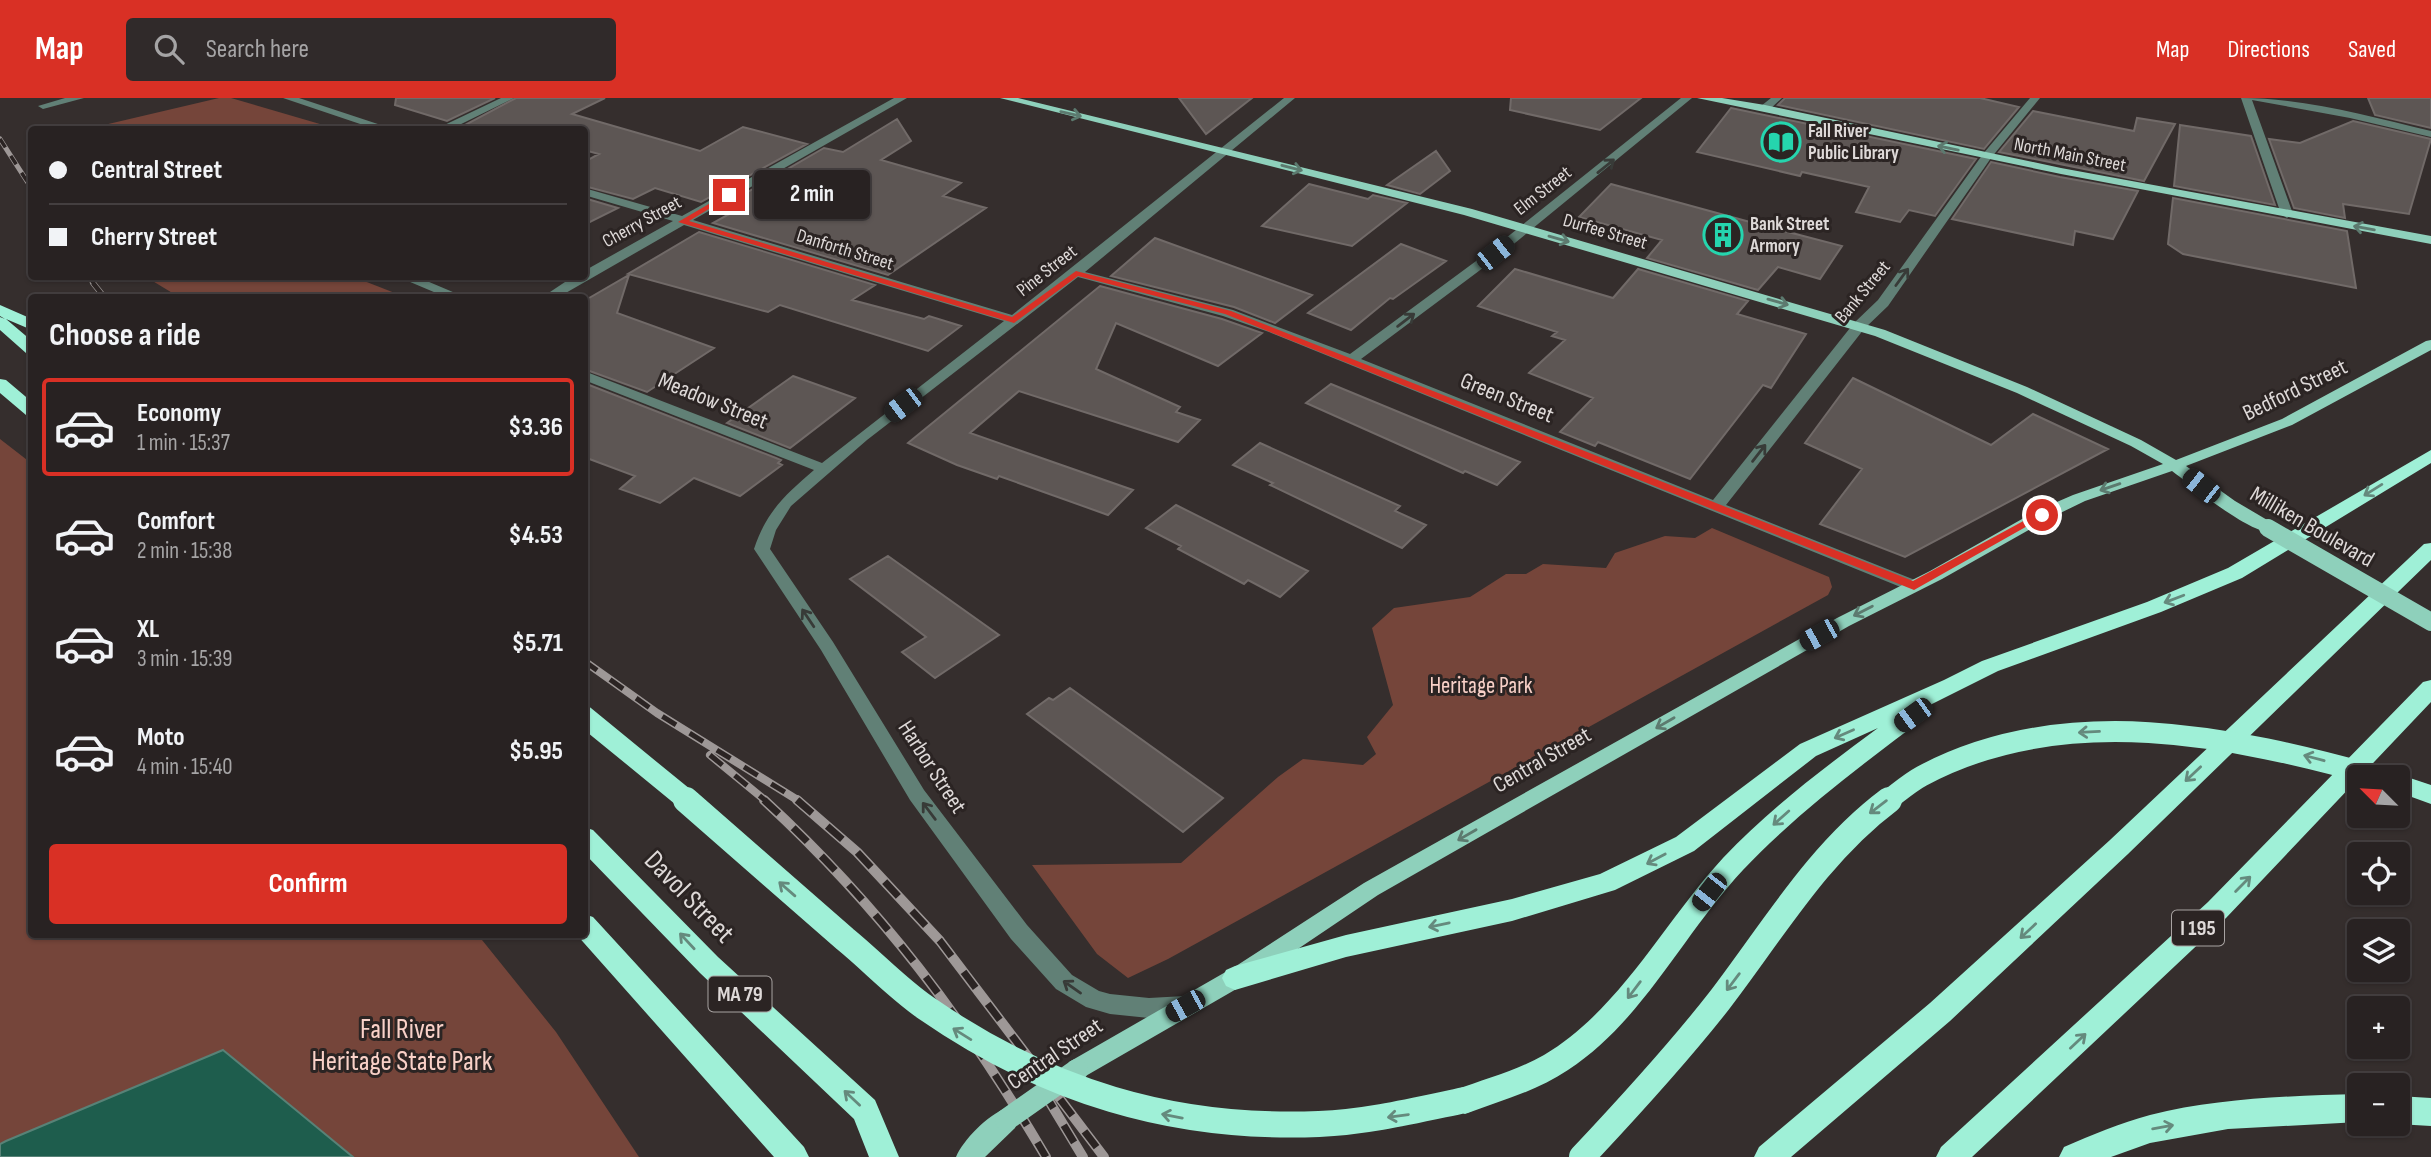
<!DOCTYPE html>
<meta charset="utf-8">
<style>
body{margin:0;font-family:"Sofia Sans Condensed",sans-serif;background:#302a2a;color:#f1f3f6;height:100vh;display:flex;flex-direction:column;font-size:26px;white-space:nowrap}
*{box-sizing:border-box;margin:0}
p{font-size:23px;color:#a5a4a5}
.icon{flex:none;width:38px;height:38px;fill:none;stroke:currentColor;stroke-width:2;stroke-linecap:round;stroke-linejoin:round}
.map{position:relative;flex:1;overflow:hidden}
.panel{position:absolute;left:28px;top:196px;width:560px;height:644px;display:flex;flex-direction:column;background:#282222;border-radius:7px;box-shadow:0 2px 5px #0004,0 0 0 2px #443f40}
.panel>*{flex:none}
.top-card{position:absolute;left:28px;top:28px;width:560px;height:154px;border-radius:7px;box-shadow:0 2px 5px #0004,0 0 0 2px #443f40;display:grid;align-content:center;height:154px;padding:0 21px;background:#282222}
.needle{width:46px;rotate:294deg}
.controls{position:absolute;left:2347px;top:667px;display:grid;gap:14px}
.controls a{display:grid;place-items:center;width:63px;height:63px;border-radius:7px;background:#282222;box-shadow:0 2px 5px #0004,0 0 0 2px #443f40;font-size:35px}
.end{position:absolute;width:32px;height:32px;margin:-16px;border:9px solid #d93025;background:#fff;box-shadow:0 0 0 4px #fff}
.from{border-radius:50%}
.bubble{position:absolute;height:49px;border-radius:7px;background:#282222;box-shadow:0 2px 5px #0004,0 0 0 2px #443f40;font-size:23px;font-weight:700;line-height:49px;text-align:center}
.car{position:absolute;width:21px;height:42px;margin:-21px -10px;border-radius:9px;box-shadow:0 0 5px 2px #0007;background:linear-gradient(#222 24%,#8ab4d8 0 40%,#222 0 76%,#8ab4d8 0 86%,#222 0)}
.top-card b{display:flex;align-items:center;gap:24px;height:66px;font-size:26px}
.top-card b+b{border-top:2px solid #443f40}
.top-card i{width:18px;height:18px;background:#f1f3f6}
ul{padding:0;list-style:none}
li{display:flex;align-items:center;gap:21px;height:98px;margin:0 14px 10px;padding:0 7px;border:4px solid transparent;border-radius:7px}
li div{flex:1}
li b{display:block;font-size:26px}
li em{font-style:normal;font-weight:700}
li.selected{border-color:#d93025}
li>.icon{width:63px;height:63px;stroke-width:1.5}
h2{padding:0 21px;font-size:32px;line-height:84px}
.cta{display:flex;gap:14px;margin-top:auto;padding:14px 21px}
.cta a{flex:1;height:80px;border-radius:7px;background:#d93025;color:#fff;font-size:28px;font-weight:700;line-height:80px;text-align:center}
header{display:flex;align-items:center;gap:42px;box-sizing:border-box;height:98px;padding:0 35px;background:#d93025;color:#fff}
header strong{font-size:33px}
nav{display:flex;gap:38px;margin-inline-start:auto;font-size:24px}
.search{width:490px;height:63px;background:#302a2a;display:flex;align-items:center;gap:18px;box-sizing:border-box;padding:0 24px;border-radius:7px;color:#a5a4a5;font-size:26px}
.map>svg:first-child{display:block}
.green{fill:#75453a}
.water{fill:#1e5d4d;stroke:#588277;stroke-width:2}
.building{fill:#5d5654;stroke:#716a68;stroke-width:2}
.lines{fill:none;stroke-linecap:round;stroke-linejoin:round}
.minor{fill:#618076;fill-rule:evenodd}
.major{fill:#8ed0bb;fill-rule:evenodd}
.highway{fill:#9ff0d7;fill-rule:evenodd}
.rail-far3-casing{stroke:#9e9897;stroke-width:5}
.rail-far2-casing{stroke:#9e9897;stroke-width:6}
.rail-far1-casing{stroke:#9e9897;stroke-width:8}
.rail-casing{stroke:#9e9897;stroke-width:10}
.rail-far3{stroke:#2b2423;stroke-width:3.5;stroke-dasharray:10;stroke-linecap:butt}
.rail-far2{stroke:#2b2423;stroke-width:4.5;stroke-dasharray:13;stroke-linecap:butt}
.rail-far1{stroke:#2b2423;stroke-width:5;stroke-dasharray:16;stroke-linecap:butt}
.rail{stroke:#2b2423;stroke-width:7;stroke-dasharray:20;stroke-linecap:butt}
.major-bridge-far1{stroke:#8ed0bb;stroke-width:18}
.major-bridge{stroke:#8ed0bb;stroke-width:22}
.highway-bridge-far1{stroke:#9ff0d7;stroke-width:21}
.highway-bridge{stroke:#9ff0d7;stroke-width:26}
.oneway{stroke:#5c7a6f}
.oneway2{stroke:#383b38}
.oneway3{stroke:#658a7d}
.route{fill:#d93025}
.labels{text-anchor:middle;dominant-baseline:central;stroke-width:6;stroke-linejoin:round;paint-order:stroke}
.far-poi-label{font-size:19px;font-weight:bold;fill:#ded9d8;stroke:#2b2423;text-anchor:start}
.far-street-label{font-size:19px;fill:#ded9d8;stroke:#2b2423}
.shield{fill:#2b2423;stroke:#a8a3a2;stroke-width:2}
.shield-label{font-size:21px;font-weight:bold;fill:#ded9d8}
.street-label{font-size:23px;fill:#ded9d8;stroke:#2b2423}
.park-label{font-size:23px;fill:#f9d1c8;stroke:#2b2423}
.near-street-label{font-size:28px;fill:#ded9d8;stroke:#2b2423}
.near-park-label{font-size:28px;fill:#f9d1c8;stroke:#2b2423}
</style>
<header>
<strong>Map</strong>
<div class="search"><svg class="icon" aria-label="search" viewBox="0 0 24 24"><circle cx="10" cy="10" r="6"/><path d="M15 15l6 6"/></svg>Search here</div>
<nav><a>Map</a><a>Directions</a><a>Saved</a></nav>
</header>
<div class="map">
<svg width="2431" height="1059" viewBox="0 0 2431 1059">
<rect width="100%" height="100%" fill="#352e2d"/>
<path class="green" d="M219,0H231L337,31H87Z
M146,179H354L405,199H179Z
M0,341L31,365L32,836L478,837L556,934L639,1059H353L223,952L0,1046Z
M1712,430L1829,479L1832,489L1828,497L1168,861L1128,880L1097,856L1032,767L1181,765L1278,679L1303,661L1363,667L1376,656L1367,639L1393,607L1372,530L1394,510L1470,499L1506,476H1526L1543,466L1606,470L1615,455L1665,438L1695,440Z"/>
<path class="water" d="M223,952L353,1059H0V1046L6,1043Z"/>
<path class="building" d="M396,0H495L447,23L395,7Z
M516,0H605L572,16L700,53L743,29L807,46L701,104L655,90L633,101L584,88V64L599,56L584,52V32H475L463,28Z
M1179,0H1252L1206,36Z
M1511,0H1641L1600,32L1510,12Z
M1785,0H1980L2019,9L1984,51L1778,7Z
M2368,0H2431V30L2375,17Z
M1731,10L1976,61L1935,118L1909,112L1900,124L1856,114L1869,89L1802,74L1800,78L1697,54Z
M2033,13L2134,33L2137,20L2175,26L2144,83L1999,54Z
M897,21L911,43L881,62L961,85L943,98L986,110L888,177L713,125L733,114L720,110L824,50L843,54Z
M2353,23L2431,41L2409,116L2343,106L2345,120L2294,110L2269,41L2300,45Z
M2180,27L2251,38L2275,107L2174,88Z
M1436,53L1450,73L1420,96L1387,87Z
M1991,64L2060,79L2138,93L2113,141L2075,133L2073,147L1952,121Z
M1309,86L1368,101L1373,97L1407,105L1352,148L1262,128Z
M1611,86L1761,127L1842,148L1820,181L1778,169L1758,192L1647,160L1662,142L1579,119Z
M584,100L618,110L584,127Z
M2173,100L2347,133L2356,190L2183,156L2168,146Z
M699,134L875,187L852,202L924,221L929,218L961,228L928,253L780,207L768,214L628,176Z
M1155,140L1312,197L1275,225L1234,209L1111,178Z
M1401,146L1446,163L1393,201L1390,200L1351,232L1308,215Z
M1515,171L1613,200L1638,171L1748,203L1737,216L1806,236L1771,290L1763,287L1690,381L1598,344L1595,348L1560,334L1593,300L1529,275L1565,242L1552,238L1557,234L1478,208Z
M629,177L617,215L714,250L647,294L584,271V203Z
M1100,188L1222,221L1262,235L1218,268L1116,225L1096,271L1180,309L1176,314L1200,322L1178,344L1019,293L970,335L1133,392L1108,417L999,378L997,381L957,367L908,345Z
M793,278L855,300L790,350L727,325Z
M1853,280L1991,347L2033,316L2108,351L1905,459L1820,426L1862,371L1805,345Z
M584,285L776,360L781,362L778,365L782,367L740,398L694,380L660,405L620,391L635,378L584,359Z
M1331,286L1520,364L1497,387L1465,373L1463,375L1306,305Z
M1260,345L1400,408L1395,413L1426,427L1402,450L1270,387L1273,385L1233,367Z
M1176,407L1308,473L1280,499L1248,482L1244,486L1178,451L1181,448L1146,430Z
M888,458L999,537L935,580L902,554L926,539L850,481Z
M1070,590L1223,700L1183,734L1027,616L1049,600L1053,602Z"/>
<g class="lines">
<path class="minor" d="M65,0H84L43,11L38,8Z
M283,0H299L396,32H378Z
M501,0H514L449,32H434Z
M894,0H907L693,122L1012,217L1284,0H1295L1085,174L1233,212L1350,256L1491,152L1681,0H1692L1499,158L1361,261L1713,402L1854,225L1878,202L1983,56L2030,0H2040L1991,60L1888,208L1864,231L1726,407L1920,484L1922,488L1920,492H1908L1269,234L1223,218L1078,179L867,342L791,408L776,432L770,451L833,544L924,692L1027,827L1072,877L1099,893L1110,896L1149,900L1185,898L1193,901L1196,908L1193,915L1149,920L1110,916L1086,909L1056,891L1011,841L910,702L821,552L754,451C766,414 785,397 814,372L584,282V273L822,365L1004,223L684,127L557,200H541L574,178H584V173L673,123L584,97V90L682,118Z
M1771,0H1782L1769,12H1761V8Z
M2241,0C2305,0 2369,18 2431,33V39L2350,20L2252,2L2293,116L2287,120L2281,116Z
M396,178H415L467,200H448Z"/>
<path class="major" d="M1000,0H1018L1472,111L1885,232L2027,289L2141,342L2176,362L2282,321L2426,243L2431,242V252L2292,327L2186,368L2235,403L2274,426L2276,430L2274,434C2253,439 2191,387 2172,373L2085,403L2048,421L1942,481L1849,528L1378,797L1252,882L1077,983L1069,980L1065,972L1069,964L1236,868L1364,785L1837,520L1930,473L2036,413L2073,397L2163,366L2131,348L2017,295L1875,238L1464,117Z
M1697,0H1722L1765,7L2061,70L2431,138V146L2061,76Z
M1006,1010L1015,1014L1018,1022L1015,1030L985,1059H956C963,1042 988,1017 1006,1010Z"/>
<path class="highway" d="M0,207L32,221V232L6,221L32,243V257L26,255L0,232V219L5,221L0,218Z
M0,281L6,282L32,304V318L26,317L0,295Z
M2431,352V365L2242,480L2161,514L1998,573L1928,608L1930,612L1927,618C1863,666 1798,714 1743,772C1683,836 1643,923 1568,972C1537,993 1500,1003 1465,1016L1455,1012L1451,1002L1455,992C1485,981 1516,973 1544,957C1620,912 1664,824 1723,760C1769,711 1824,670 1878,630L1816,658L1694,753L1615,792L1512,823L1346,859L1235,892L1226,888L1222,880L1226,872L1235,868L1346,837L1512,801L1600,776L1676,739L1800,646L1944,582L1982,563L2147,504L2228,470Z
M2431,445V462L2128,756L1950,923L1791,1059H1754L1759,1049L1930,905L2110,742L2424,446Z
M2431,582V604L2226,820L1972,1059H1936L1941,1049L2208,804L2423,584Z
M2398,676L2431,687V706L2398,694V679H2389Z
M584,729L593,732L718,859L875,1002L899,1059H869L854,1021L700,875L584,755Z
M584,816L593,819L804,1049L809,1059H774L576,836H584Z
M2359,996V1024L2228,1031L2150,1045L2111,1059H2059L2064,1049C2092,1037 2120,1025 2150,1017C2218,1000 2289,998 2359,996Z
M2398,998L2431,1000V1028L2397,1026Z"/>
<g class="rail-far3-casing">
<path id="rail-far3" d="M0,41L32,91
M88,178L94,186"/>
</g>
<g class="rail-far2-casing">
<path id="rail-far2" d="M93,185L105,200"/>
</g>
<g class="rail-far1-casing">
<path id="rail-far1" d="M584,563L657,615L799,703
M710,657L766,703"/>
</g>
<g class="rail-casing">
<path id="rail" d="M764,702C881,810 965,922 1046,1059
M797,702L857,754L940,843L1104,1059
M1043,993L1083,1059"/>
</g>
<use href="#rail-far3" class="rail-far3"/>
<use href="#rail-far2" class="rail-far2"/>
<use href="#rail-far1" class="rail-far1"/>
<use href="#rail" class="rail"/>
<path class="major-bridge-far1" d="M2268,430L2431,524"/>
<path class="major-bridge" d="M1006,1022L1077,972"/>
<path class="highway-bridge-far1" d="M584,618L688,703
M1887,703C1898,695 1909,685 1922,678C2064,602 2233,638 2380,679"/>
<path class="highway-bridge" d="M686,702C739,748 792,794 845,841C872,863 897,890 926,910C1046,993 1172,1032 1319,1026C1368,1024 1417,1012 1465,1002
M1582,1059C1629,1009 1676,958 1719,903C1772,834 1818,755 1889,702"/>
</g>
<defs><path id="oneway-shaft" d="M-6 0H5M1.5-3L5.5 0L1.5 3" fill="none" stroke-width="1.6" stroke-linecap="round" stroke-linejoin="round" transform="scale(1.75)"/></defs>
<g class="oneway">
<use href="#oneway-shaft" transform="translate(1071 16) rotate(13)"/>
<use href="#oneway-shaft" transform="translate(1948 50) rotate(-168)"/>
<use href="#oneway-shaft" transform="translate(1292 70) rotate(14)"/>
<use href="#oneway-shaft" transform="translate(2364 130) rotate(-170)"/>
<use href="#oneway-shaft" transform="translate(1559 141) rotate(16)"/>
<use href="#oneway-shaft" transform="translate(1778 204) rotate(16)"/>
<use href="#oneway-shaft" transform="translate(2110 389) rotate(161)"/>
<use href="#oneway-shaft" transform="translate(1863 513) rotate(153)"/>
<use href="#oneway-shaft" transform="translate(1665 625) rotate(150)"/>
<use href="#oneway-shaft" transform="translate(1467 737) rotate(150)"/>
</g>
<g class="oneway2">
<use href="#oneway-shaft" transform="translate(1606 68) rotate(-39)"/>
<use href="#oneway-shaft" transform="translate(1902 179) rotate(-54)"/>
<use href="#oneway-shaft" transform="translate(1406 222) rotate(-37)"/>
<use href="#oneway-shaft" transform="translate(1759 355) rotate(-52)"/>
<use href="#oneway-shaft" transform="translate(808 520) rotate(-124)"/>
<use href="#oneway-shaft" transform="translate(929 713) rotate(-127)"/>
<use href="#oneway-shaft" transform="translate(1072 889) rotate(-145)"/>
</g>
<g class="oneway3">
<use href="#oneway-shaft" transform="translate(2373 392) rotate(148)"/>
<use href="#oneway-shaft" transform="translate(2174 501) rotate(159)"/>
<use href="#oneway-shaft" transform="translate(2089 634) rotate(177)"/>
<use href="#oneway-shaft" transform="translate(1844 636) rotate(156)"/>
<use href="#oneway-shaft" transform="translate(2314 660) rotate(-165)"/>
<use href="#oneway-shaft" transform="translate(2193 676) rotate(137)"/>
<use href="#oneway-shaft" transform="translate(1878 709) rotate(143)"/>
<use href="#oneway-shaft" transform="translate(1781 720) rotate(138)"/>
<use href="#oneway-shaft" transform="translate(1656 761) rotate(152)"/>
<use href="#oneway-shaft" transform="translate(2243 786) rotate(-45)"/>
<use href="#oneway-shaft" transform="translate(787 791) rotate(-139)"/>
<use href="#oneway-shaft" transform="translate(1439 827) rotate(168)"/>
<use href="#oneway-shaft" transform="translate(2028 833) rotate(137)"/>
<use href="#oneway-shaft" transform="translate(687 843) rotate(-133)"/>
<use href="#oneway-shaft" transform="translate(1733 884) rotate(127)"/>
<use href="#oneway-shaft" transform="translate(1634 892) rotate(127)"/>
<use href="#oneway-shaft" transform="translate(962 936) rotate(-148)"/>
<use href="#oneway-shaft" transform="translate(2078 943) rotate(-43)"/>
<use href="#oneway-shaft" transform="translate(852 1000) rotate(-137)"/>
<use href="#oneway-shaft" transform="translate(1172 1018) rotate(-169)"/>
<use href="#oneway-shaft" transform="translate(1398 1018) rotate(172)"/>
<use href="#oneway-shaft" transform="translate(2163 1029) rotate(-10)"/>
</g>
<path class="route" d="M726,96L732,97L689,123L1012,219L1076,173L1231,213L1913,483L2038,415L2047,417L1914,492L1225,216L1078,178L1014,225L678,124Z"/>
<defs>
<g id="library-ring" transform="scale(2.0125)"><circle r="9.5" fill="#2b2423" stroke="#25d5ae" stroke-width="1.5"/><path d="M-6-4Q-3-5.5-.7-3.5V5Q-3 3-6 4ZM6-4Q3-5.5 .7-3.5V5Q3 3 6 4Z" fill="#25d5ae"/></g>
<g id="building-ring" transform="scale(2.0125)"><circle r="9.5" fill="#2b2423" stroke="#25d5ae" stroke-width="1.5"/><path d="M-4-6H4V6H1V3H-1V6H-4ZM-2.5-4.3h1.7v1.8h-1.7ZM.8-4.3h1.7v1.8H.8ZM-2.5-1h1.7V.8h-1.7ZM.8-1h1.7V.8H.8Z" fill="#25d5ae"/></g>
</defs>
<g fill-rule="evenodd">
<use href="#library-ring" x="1781" y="44"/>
<use href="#building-ring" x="1723" y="137"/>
</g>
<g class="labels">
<g class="far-poi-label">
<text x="1808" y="33">Fall River<tspan x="1808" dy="22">Public Library</tspan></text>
<text x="1750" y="126">Bank Street<tspan x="1750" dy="22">Armory</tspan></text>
</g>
<g class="far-street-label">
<text transform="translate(2070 57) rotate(11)">North Main Street</text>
<text transform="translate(1543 93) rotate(-38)">Elm Street</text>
<text transform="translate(642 124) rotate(-29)">Cherry Street</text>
<text transform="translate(1605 134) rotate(16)">Durfee Street</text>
<text transform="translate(845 152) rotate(17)">Danforth Street</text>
<text transform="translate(1047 173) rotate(-38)">Pine Street</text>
<text transform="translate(1863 194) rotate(-50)">Bank Street</text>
</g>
<g class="shield">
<rect x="2172" y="812.5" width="52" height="35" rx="5"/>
<rect x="708.5" y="878.5" width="63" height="35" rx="5"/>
</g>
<g class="shield-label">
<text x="2198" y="830">I 195</text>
<text x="740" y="896">MA 79</text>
</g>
<g class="street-label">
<text transform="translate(2295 292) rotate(-26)">Bedford Street</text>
<text transform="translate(1507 300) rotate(22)">Green Street</text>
<text transform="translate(713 303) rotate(22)">Meadow Street</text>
<text transform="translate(2312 429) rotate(30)">Milliken Boulevard</text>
<text transform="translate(1542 662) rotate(-30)">Central Street</text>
<text transform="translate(932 669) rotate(57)">Harbor Street</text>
<text transform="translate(1055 956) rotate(-34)">Central Street</text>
</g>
<g class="park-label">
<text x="1481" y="588">Heritage Park</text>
</g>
<g class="near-street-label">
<text transform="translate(689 799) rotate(46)">Davol Street</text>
</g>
<g class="near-park-label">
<text x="402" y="931">Fall River<tspan x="402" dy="32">Heritage State Park</tspan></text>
</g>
</g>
</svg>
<div class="controls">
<a><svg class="needle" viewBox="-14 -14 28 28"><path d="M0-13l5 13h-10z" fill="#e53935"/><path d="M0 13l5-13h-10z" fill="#a5a4a5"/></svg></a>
<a><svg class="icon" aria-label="locate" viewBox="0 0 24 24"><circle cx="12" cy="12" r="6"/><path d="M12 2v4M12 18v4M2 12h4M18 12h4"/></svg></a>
<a><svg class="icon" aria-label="layers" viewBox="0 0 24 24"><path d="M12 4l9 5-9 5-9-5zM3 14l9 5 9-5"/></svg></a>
<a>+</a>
<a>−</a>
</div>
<i class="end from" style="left:2042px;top:417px"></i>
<i class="end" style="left:729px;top:97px"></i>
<div class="bubble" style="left:754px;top:72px;width:116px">2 min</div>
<i class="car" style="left:1495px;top:155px;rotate:52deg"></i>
<i class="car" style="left:903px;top:307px;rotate:233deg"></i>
<i class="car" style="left:2201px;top:388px;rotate:308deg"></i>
<i class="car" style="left:1819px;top:537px;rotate:241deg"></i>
<i class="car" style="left:1913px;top:617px;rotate:234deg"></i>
<i class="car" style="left:1709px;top:794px;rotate:218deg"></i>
<i class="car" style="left:1185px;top:908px;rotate:241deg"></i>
<div class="top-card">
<b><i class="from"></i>Central Street</b>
<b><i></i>Cherry Street</b>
</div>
<section class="panel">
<h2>Choose a ride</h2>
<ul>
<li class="selected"><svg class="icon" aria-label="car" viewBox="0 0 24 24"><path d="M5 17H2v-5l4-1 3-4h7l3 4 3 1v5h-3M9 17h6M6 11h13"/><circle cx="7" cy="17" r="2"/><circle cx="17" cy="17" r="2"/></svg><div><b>Economy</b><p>1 min · 15:37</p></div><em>$3.36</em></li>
<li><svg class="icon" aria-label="car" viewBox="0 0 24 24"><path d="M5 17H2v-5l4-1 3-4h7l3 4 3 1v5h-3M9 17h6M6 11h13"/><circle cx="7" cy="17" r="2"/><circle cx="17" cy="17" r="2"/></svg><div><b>Comfort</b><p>2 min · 15:38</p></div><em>$4.53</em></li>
<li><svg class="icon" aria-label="car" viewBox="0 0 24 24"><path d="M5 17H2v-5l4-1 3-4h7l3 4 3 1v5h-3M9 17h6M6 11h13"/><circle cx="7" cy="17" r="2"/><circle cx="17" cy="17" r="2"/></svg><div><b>XL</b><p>3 min · 15:39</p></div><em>$5.71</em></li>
<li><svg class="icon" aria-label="car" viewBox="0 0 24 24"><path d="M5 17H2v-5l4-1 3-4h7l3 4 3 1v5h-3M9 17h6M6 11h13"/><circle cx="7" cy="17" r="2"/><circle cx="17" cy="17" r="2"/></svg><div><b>Moto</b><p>4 min · 15:40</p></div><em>$5.95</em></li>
</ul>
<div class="cta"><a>Confirm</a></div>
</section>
</div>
